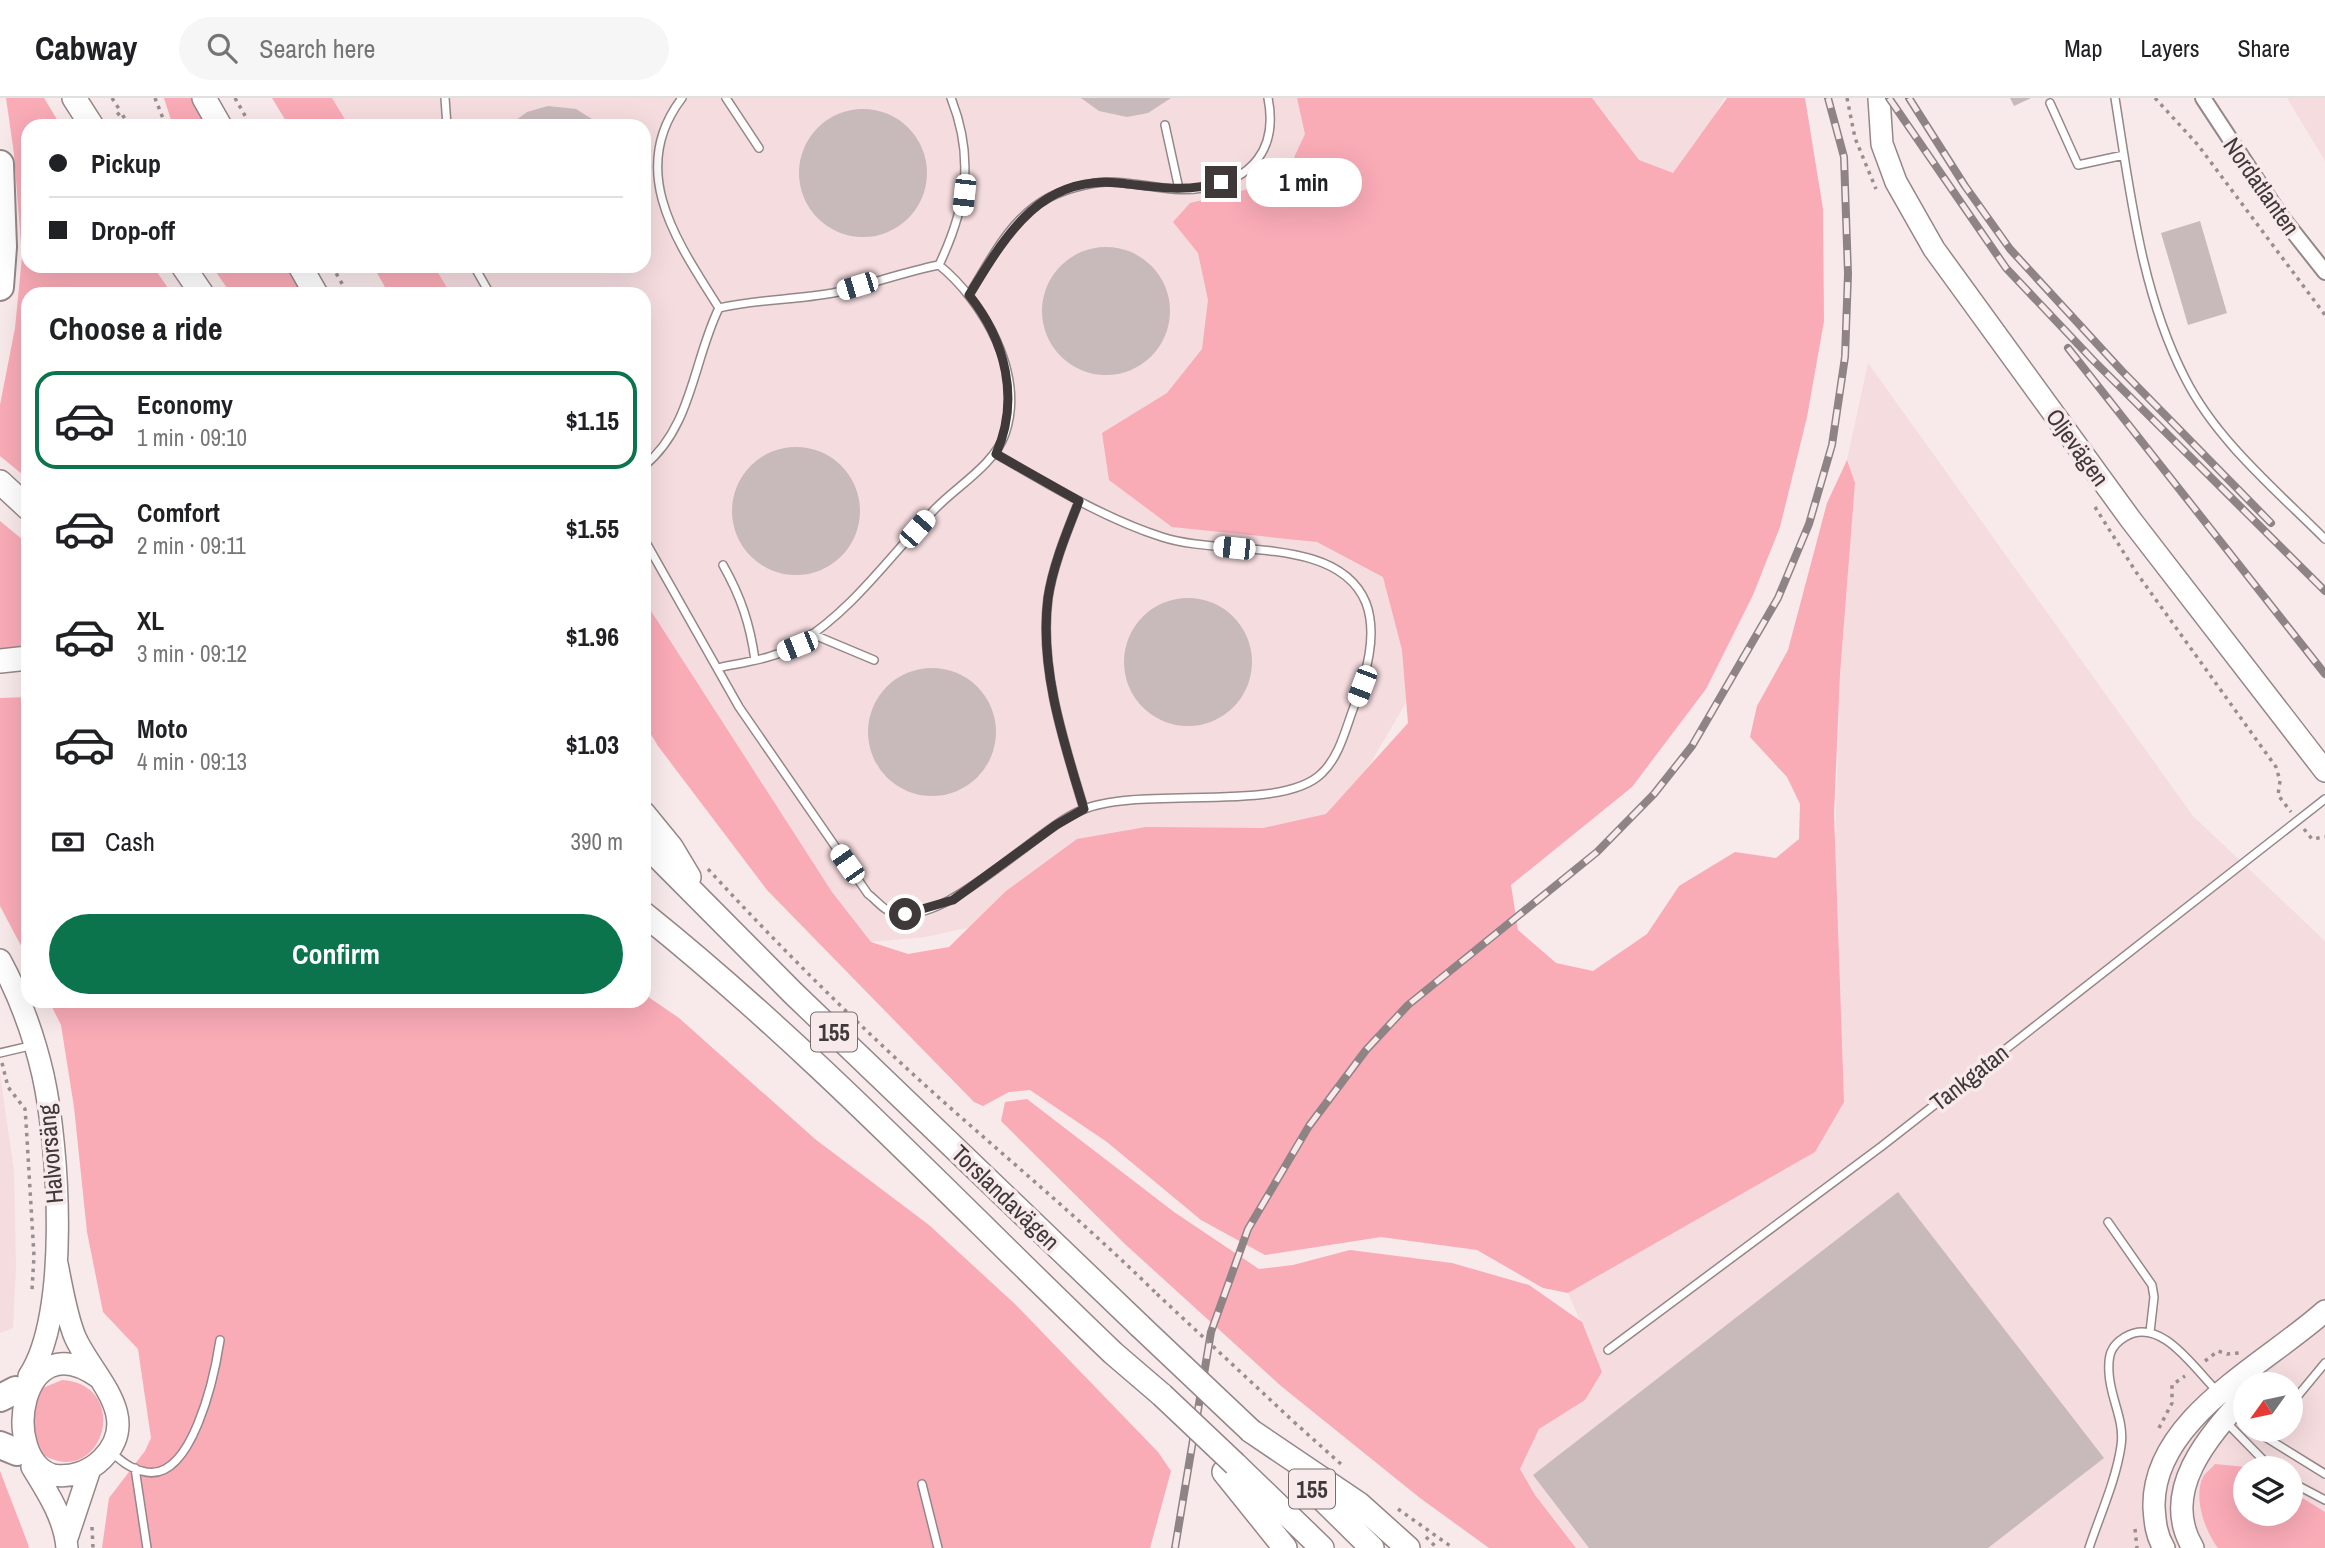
<!DOCTYPE html>
<meta charset="utf-8">
<style>
body{margin:0;font-family:"Archivo Narrow",sans-serif;background:#f6f6f6;color:#202124;height:100vh;display:flex;flex-direction:column;font-size:26px;white-space:nowrap}
*{box-sizing:border-box;margin:0}
p{font-size:23px;color:#757577}
.icon{flex:none;width:38px;height:38px;fill:none;stroke:currentColor;stroke-width:2;stroke-linecap:round;stroke-linejoin:round}
.map{position:relative;flex:1;overflow:hidden}
.details{position:absolute;left:21px;top:189px;width:630px;height:721px;display:flex;flex-direction:column;background:#fff;border-radius:21px;box-shadow:0 7px 28px #0002}
.details>*{flex:none}
.banner{position:absolute;left:21px;top:21px;width:630px;height:154px;border-radius:21px;box-shadow:0 7px 28px #0002;display:grid;align-content:center;height:154px;padding:0 28px;background:#fff}
.needle{width:46px;rotate:237deg}
.buttons{position:absolute;left:2233px;top:1274px;display:grid;gap:14px}
.buttons a{display:grid;place-items:center;width:70px;height:70px;border-radius:50%;background:#fff;box-shadow:0 7px 28px #0002;font-size:35px}
.end{position:absolute;width:32px;height:32px;margin:-16px;border:9px solid #3f393a;background:#fff;box-shadow:0 0 0 4px #fff}
.from{border-radius:50%}
.bubble{position:absolute;height:49px;border-radius:24px;background:#fff;box-shadow:0 7px 28px #0002;font-size:23px;font-weight:700;line-height:49px;text-align:center}
.car{position:absolute;width:21px;height:42px;margin:-21px -10px;border-radius:9px;box-shadow:0 0 5px 2px #0007;background:linear-gradient(#fff 24%,#345 0 40%,#fff 0 76%,#345 0 86%,#fff 0)}
.banner b{display:flex;align-items:center;gap:24px;height:66px;font-size:26px}
.banner b+b{border-top:2px solid #e0e0e0}
.banner i{width:18px;height:18px;background:#202124}
ul{padding:0;list-style:none}
li{display:flex;align-items:center;gap:21px;height:98px;margin:0 14px 10px;padding:0 14px;border:4px solid transparent;border-radius:21px}
li div{flex:1}
li b{display:block;font-size:26px}
li em{font-style:normal;font-weight:700}
li.active{border-color:#0c744d}
li>.icon{width:63px;height:63px;stroke-width:1.5}
h2{padding:0 28px;font-size:32px;line-height:84px}
.pay{display:flex;align-items:center;gap:18px;height:77px;padding:0 28px;font-size:26px}
.pay p{margin-inline-start:auto}
.cta{display:flex;gap:14px;margin-top:auto;padding:14px 28px}
.cta a{flex:1;height:80px;border-radius:42px;background:#0c744d;color:#fff;font-size:28px;font-weight:700;line-height:80px;text-align:center}
header{display:flex;align-items:center;gap:42px;box-sizing:border-box;height:98px;padding:0 35px;background:#fff;border-bottom:2px solid #e0e0e0}
header strong{font-size:33px}
nav{display:flex;gap:38px;margin-inline-start:auto;font-size:24px}
.search{width:490px;height:63px;background:#f6f6f6;display:flex;align-items:center;gap:18px;box-sizing:border-box;padding:0 24px;border-radius:38px;color:#757577;font-size:26px}
.map>svg:first-child{display:block}
.built{fill:#f5dcdf;fill-rule:evenodd}
.green{fill:#f9abb6}
.building{fill:#c8b9bb}
.lines{fill:none;stroke-linecap:round;stroke-linejoin:round}
.lane-casing{stroke:#958788;stroke-width:10}
.street-casing{stroke:#958788;stroke-width:18}
.secondary-casing{stroke:#958788;stroke-width:24}
.primary-casing{stroke:#958788;stroke-width:26}
.highway-casing{stroke:#958788;stroke-width:30}
.path{stroke:#998e8f;stroke-width:3.5;stroke-dasharray:3.5 5;stroke-linecap:butt}
.lane{stroke:#fff;stroke-width:7}
.street{stroke:#fff;stroke-width:14}
.secondary{stroke:#fff;stroke-width:21}
.primary{stroke:#fff;stroke-width:23}
.highway{stroke:#fff;stroke-width:26}
.rail-casing{stroke:#8e8485;stroke-width:8}
.rail{stroke:#f8e9ea;stroke-width:5;stroke-dasharray:16;stroke-linecap:butt}
.primary-bridge-casing{stroke:#958788;stroke-width:26;stroke-linecap:butt}
.path-bridge{stroke:#998e8f;stroke-width:3.5;stroke-dasharray:3.5 5;stroke-linecap:butt}
.primary-bridge{stroke:#fff;stroke-width:23}
.route{stroke:#3f393a;stroke-width:9}
.labels{text-anchor:middle;dominant-baseline:central;stroke-width:7;stroke-linejoin:round;paint-order:stroke}
.shield{fill:#f8e9ea;stroke:#766e6f;stroke-width:2}
.shield-label{font-size:23px;font-weight:bold;fill:#3f393a}
.street-label{font-size:24px;fill:#3f393a;stroke:#f8e9ea}
</style>
<header>
<strong>Cabway</strong>
<div class="search"><svg class="icon" aria-label="search" viewBox="0 0 24 24"><circle cx="10" cy="10" r="6"/><path d="M15 15l6 6"/></svg>Search here</div>
<nav><a>Map</a><a>Layers</a><a>Share</a></nav>
</header>
<div class="map">
<svg width="2325" height="1450" viewBox="0 0 2325 1450">
<rect width="100%" height="100%" fill="#f8e9ea"/>
<path class="built" d="M332,0H1724L1470,495L1335,726L1032,816L925,839L871,844L832,794L644,502V196H451L434,168H644V28H349Z
M2287,0H2325V63Z
M1868,265L2193,718L2325,843V1450H1576L1535,1397L1520,1371L1539,1331L1585,1302L1602,1274L1568,1195L1697,1119L1834,778L1840,576L1855,385L1847,362ZM2245,1286H2291V1332H2245ZM2245,1370H2291V1416H2245Z
M0,976L14,1073L16,1169L13,1230L0,1235Z"/>
<path class="green" d="M6,0H44L61,28H28V168H153L172,196H28V381L0,358V307L15,230L22,159L14,56Z
M164,0H191L206,28H173Z
M272,0H332L349,28H289Z
M1297,0H1592L1639,62L1673,75L1727,0H1805L1823,111L1824,223L1807,319L1780,429L1753,497L1706,591L1632,689L1511,787L1518,832L1556,865L1593,873L1647,836L1679,788L1735,754L1776,760L1799,741L1800,706L1787,679L1750,639L1757,608L1788,552L1827,405L1847,362L1855,385L1840,576L1834,716L1844,1004L1815,1054L1568,1195L1543,1190L1477,1152L1381,1139L1265,1157L1201,1122L1107,1044L1030,992L1009,994L983,1008L974,1004L767,792L658,648L644,625V502L832,794L871,844L908,856L949,849L1006,793L1077,741L1146,729L1263,730L1326,716L1408,625L1402,552L1383,479L1317,444L1172,429L1109,382L1102,335L1167,295L1202,251L1208,202L1198,155L1173,124L1190,105L1283,83L1305,36Z
M212,168H286L302,196H231Z
M373,168H434L451,196H389Z
M0,423L28,446V552L0,555Z
M28,599V861L0,808V600Z
M644,896L679,920L815,1041L929,1127L1016,1207L1158,1354L1171,1373L1150,1450H102L109,1400L145,1353L151,1340L138,1251L103,1214L87,1134L74,1009L61,927L49,903H644Z
M1027,1001L1174,1114L1259,1171L1293,1167L1350,1152L1452,1165L1529,1187L1582,1224L1602,1274L1585,1302L1539,1331L1520,1371L1535,1397L1576,1450H1489L1420,1400L1281,1288L1126,1147L1001,1023L1005,1004Z
M62,1282C138,1287 98,1406 31,1348L38,1292Z
M2215,1366L2256,1370H2245V1416H2291V1393L2325,1414V1450H2218C2205,1433 2193,1400 2203,1379C2205,1375 2212,1370 2215,1366Z
M0,1373L28,1446L29,1450H0Z"/>
<path class="building" d="M1081,0H1171L1148,15L1127,19L1099,13Z
M2010,0H2031L2014,8Z
M548,8L576,11L603,28H508L527,14Z
M799 75a64 64 0 1 1 128 0a64 64 0 1 1-128 0Z
M2200,123L2227,215L2188,227L2161,135Z
M1042 213a64 64 0 1 1 128 0a64 64 0 1 1-128 0Z
M732 413a64 64 0 1 1 128 0a64 64 0 1 1-128 0Z
M1124 564a64 64 0 1 1 128 0a64 64 0 1 1-128 0Z
M868 634a64 64 0 1 1 128 0a64 64 0 1 1-128 0Z
M1898,1094L2104,1360L1988,1450H1589L1533,1377Z"/>
<g class="lines">
<g class="lane-casing">
<path id="lane" d="M445,0L447,28
M682,0C626,73 678,145 719,210
M726,0L759,50
M2115,0C2130,93 2141,195 2185,280C2216,342 2276,392 2325,441
M2050,5L2078,67L2124,57
M1165,27L1179,91
M939,167C966,110 975,61 951,0
M474,168L490,196
M969,197C991,161 1011,119 1050,99C1066,91 1088,85 1106,84C1138,83 1171,96 1202,90C1253,82 1278,50 1268,0
M644,368C692,329 693,263 719,210C757,201 795,202 833,195C869,187 903,174 939,167C983,203 1026,276 1005,336C994,367 957,388 934,412C890,458 853,512 798,546C775,561 744,564 717,570
M1079,403C1067,434 1053,467 1048,500C1039,570 1064,645 1084,711
M644,441L739,609L868,796C875,801 882,810 889,813C941,835 1033,732 1082,712C1141,687 1282,716 1322,675C1340,658 1346,629 1355,606C1366,576 1378,537 1366,505C1338,436 1222,459 1162,439C1103,420 1050,387 996,356
M723,467C741,499 750,526 755,562
M812,536L874,562
M0,955L34,947
M2108,1124L2152,1187L2154,1199L2150,1234
M1608,1252L1882,1048L2325,701
M2291,1306L2325,1265
M2236,1312L2245,1323
M2227,1325L2271,1370
M2254,1332L2325,1376
M110,1353C119,1361 129,1370 142,1373C192,1389 215,1275 220,1242
M135,1370L147,1450
M2291,1384L2325,1402
M922,1386L938,1450
M2089,1450C2100,1417 2116,1382 2121,1348C2125,1322 2110,1300 2109,1275C2108,1258 2110,1248 2125,1239C2161,1217 2195,1272 2218,1294"/>
</g>
<g class="street-casing">
<path id="street" d="M2203,0L2280,117L2325,174"/>
</g>
<g class="secondary-casing">
<path id="secondary" d="M1879,0L1882,46L1896,84L1934,151L2131,422L2325,673
M0,862C19,897 34,938 43,977C59,1049 70,1217 29,1278
M57,1166C62,1190 66,1217 75,1239C92,1278 144,1319 102,1361C89,1374 71,1380 53,1377C0,1362 19,1223 98,1279
M32,1369C47,1393 65,1421 67,1450
M67,1440L90,1371
M2164,1450C2156,1437 2155,1424 2154,1409C2152,1321 2266,1266 2325,1213
M2193,1450C2159,1393 2209,1338 2245,1298"/>
</g>
<g class="primary-casing">
<path id="primary" d="M74,0L92,28
M204,0L220,28
M183,168L202,196
M300,168L316,196
M0,384L28,410
M0,563L28,560
M644,716L671,749L689,779
M644,745L793,895L1140,1228
M644,816C811,950 958,1107 1113,1255L1162,1297
M1251,1333L1359,1406L1408,1450
M1235,1366L1322,1450
M1224,1374L1285,1450
M1302,1381L1372,1450"/>
</g>
<g class="highway-casing">
<path id="highway" d="M0,66L3,149L0,189
M0,1300L16,1292
M0,1347L17,1354"/>
</g>
<path class="path" d="M112,0L121,14
M155,0L166,28
M235,0L251,28
M1847,0L1855,40L1876,91
M2155,0L2198,47L2325,217
M117,17L121,14L129,28
M332,168L348,196
M2095,409L2136,474L2276,669L2280,683L2278,697L2291,714
M2304,731L2312,741L2325,739
M708,771C786,856 868,937 955,1014C1023,1074 1092,1132 1157,1196
M2,965L8,989L25,1011L26,1024L34,1158L32,1192
M2205,1263L2218,1253L2227,1256L2239,1255
M1294,1324L1342,1367
M2159,1330L2172,1305V1287L2185,1278
M1398,1411L1453,1450
M92,1429L93,1450
M2135,1431L2137,1450
M1426,1439L1437,1450"/>
<use href="#lane" class="lane"/>
<use href="#street" class="street"/>
<use href="#secondary" class="secondary"/>
<use href="#primary" class="primary"/>
<use href="#highway" class="highway"/>
<g class="rail-casing">
<path id="rail" d="M1889,0L2006,170L2092,261L2325,493
M1909,0L1965,88L2010,151L2122,273L2271,425
M2068,250L2325,576
M1175,1450L1211,1234L1248,1131L1309,1028L1366,952L1408,907L1597,754L1654,696L1692,648L1778,500L1809,426L1832,347L1845,259L1848,176L1844,59L1828,0"/>
</g>
<use href="#rail" class="rail"/>
<g class="primary-bridge-casing">
<path id="primary-bridge" d="M1140,1228L1251,1333
M1162,1297L1235,1366"/>
</g>
<path class="path-bridge" d="M1157,1196L1294,1324"/>
<use href="#primary-bridge" class="primary-bridge"/>
</g>
<g class="lines">
<path class="route" d="M905,816L953,802L1056,727L1084,711C1064,645 1039,570 1048,500C1053,467 1067,434 1079,403L996,356C1020,302 1006,243 969,197C1005,139 1040,76 1119,85C1154,89 1188,95 1221,84"/>
</g>
<g class="labels">
<g class="shield">
<rect x="811" y="914.5" width="46" height="39" rx="5"/>
<rect x="1289" y="1371.5" width="46" height="39" rx="5"/>
</g>
<g class="shield-label">
<text x="834" y="934">155</text>
<text x="1312" y="1391">155</text>
</g>
<g class="street-label">
<text transform="translate(2262 88) rotate(55)">Nordatlanten</text>
<text transform="translate(2078 349) rotate(54)">Oljevägen</text>
<text transform="translate(1969 979) rotate(-38)">Tankgatan</text>
<text transform="translate(50 1056) rotate(-95)">Halvorsäng</text>
<text transform="translate(1006 1099) rotate(44)">Torslandavägen</text>
</g>
</g>
</svg>
<div class="buttons">
<a><svg class="needle" viewBox="-14 -14 28 28"><path d="M0-13l5 13h-10z" fill="#e53935"/><path d="M0 13l5-13h-10z" fill="#757577"/></svg></a>
<a><svg class="icon" aria-label="layers" viewBox="0 0 24 24"><path d="M12 4l9 5-9 5-9-5zM3 14l9 5 9-5"/></svg></a>
</div>
<i class="end from" style="left:905px;top:816px"></i>
<i class="end" style="left:1221px;top:84px"></i>
<div class="bubble" style="left:1246px;top:60px;width:116px">1 min</div>
<i class="car" style="left:964px;top:97px;rotate:186deg"></i>
<i class="car" style="left:857px;top:188px;rotate:253deg"></i>
<i class="car" style="left:917px;top:431px;rotate:41deg"></i>
<i class="car" style="left:1234px;top:450px;rotate:276deg"></i>
<i class="car" style="left:797px;top:548px;rotate:248deg"></i>
<i class="car" style="left:1362px;top:588px;rotate:201deg"></i>
<i class="car" style="left:847px;top:766px;rotate:325deg"></i>
<div class="banner">
<b><i class="from"></i>Pickup</b>
<b><i></i>Drop-off</b>
</div>
<section class="details">
<h2>Choose a ride</h2>
<ul>
<li class="active"><svg class="icon" aria-label="car" viewBox="0 0 24 24"><path d="M5 17H2v-5l4-1 3-4h7l3 4 3 1v5h-3M9 17h6M6 11h13"/><circle cx="7" cy="17" r="2"/><circle cx="17" cy="17" r="2"/></svg><div><b>Economy</b><p>1 min · 09:10</p></div><em>$1.15</em></li>
<li><svg class="icon" aria-label="car" viewBox="0 0 24 24"><path d="M5 17H2v-5l4-1 3-4h7l3 4 3 1v5h-3M9 17h6M6 11h13"/><circle cx="7" cy="17" r="2"/><circle cx="17" cy="17" r="2"/></svg><div><b>Comfort</b><p>2 min · 09:11</p></div><em>$1.55</em></li>
<li><svg class="icon" aria-label="car" viewBox="0 0 24 24"><path d="M5 17H2v-5l4-1 3-4h7l3 4 3 1v5h-3M9 17h6M6 11h13"/><circle cx="7" cy="17" r="2"/><circle cx="17" cy="17" r="2"/></svg><div><b>XL</b><p>3 min · 09:12</p></div><em>$1.96</em></li>
<li><svg class="icon" aria-label="car" viewBox="0 0 24 24"><path d="M5 17H2v-5l4-1 3-4h7l3 4 3 1v5h-3M9 17h6M6 11h13"/><circle cx="7" cy="17" r="2"/><circle cx="17" cy="17" r="2"/></svg><div><b>Moto</b><p>4 min · 09:13</p></div><em>$1.03</em></li>
</ul>
<div class="pay"><svg class="icon" aria-label="cash" viewBox="0 0 24 24"><path d="M3 7h18v10H3z"/><circle cx="12" cy="12" r="2"/></svg>Cash<p>390 m</p></div>
<div class="cta"><a>Confirm</a></div>
</section>
</div>
